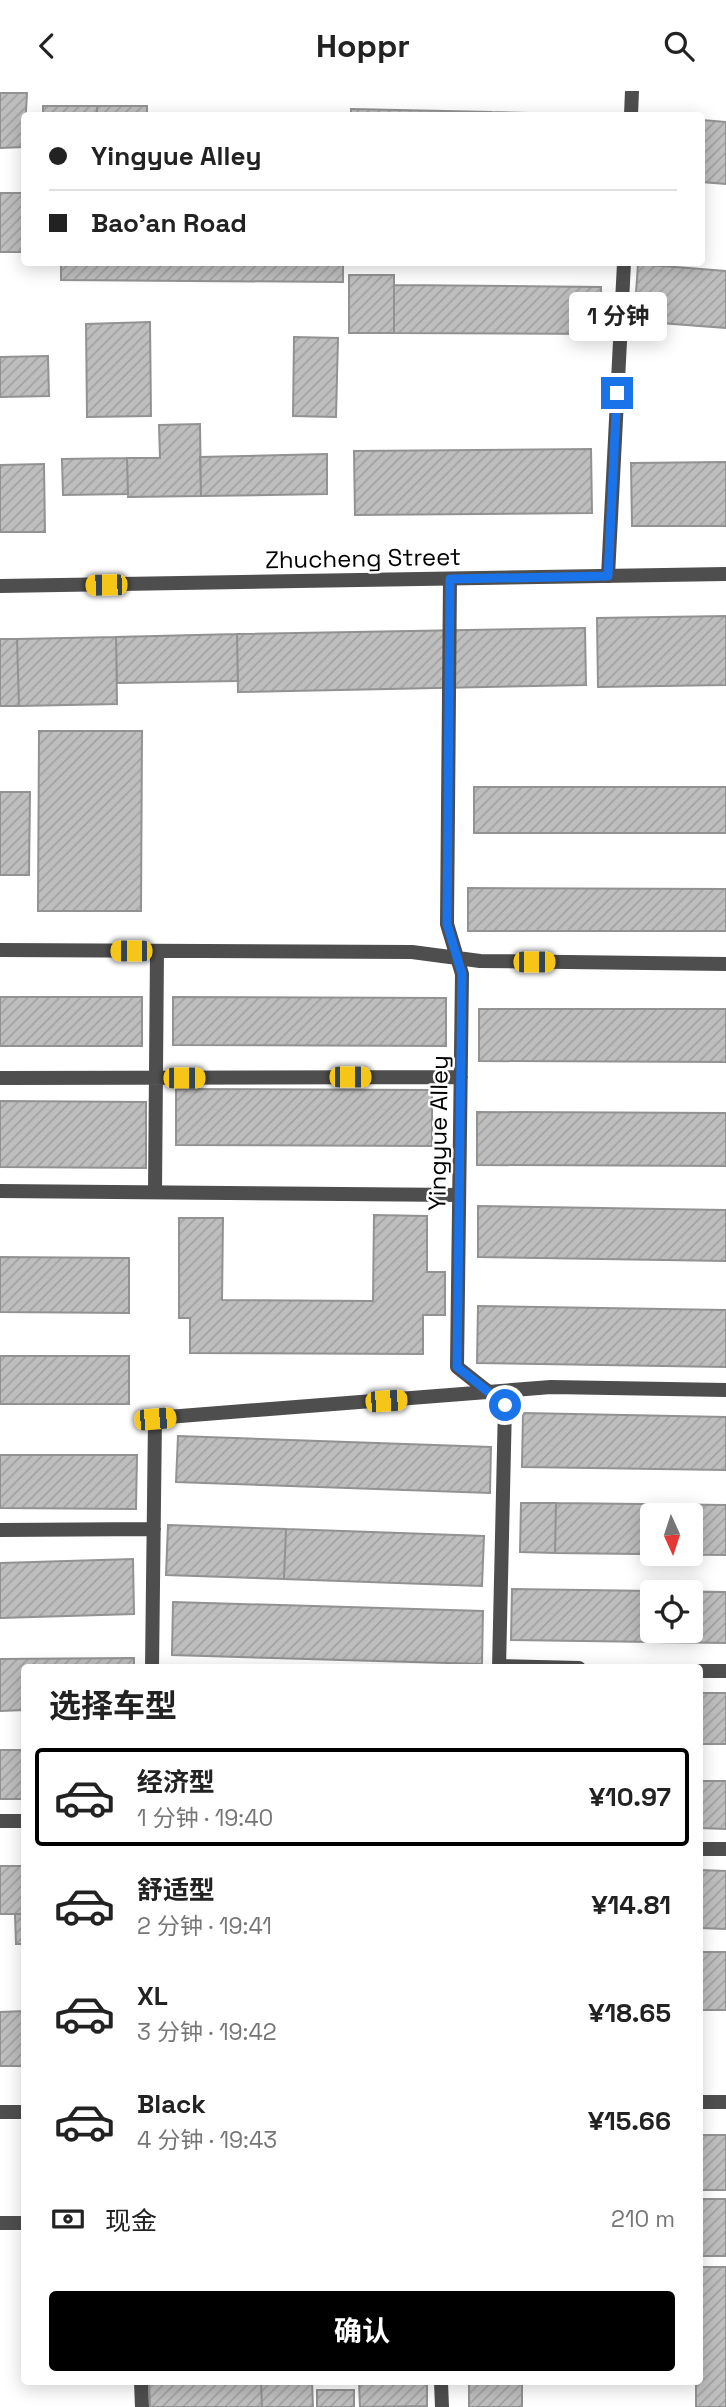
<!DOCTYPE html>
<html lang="zh">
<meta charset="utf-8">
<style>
body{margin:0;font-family:"Space Grotesk","Noto Sans SC",sans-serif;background:#f2f2f2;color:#222;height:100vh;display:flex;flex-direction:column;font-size:26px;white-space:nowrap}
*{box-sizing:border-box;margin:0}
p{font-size:23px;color:#767676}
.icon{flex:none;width:38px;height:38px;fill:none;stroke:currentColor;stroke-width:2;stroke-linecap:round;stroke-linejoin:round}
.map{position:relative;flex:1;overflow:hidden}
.drawer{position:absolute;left:21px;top:1573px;width:682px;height:721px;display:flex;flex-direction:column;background:#fff;border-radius:7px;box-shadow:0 4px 18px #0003}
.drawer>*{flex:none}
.banner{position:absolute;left:21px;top:21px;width:684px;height:154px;border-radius:7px;box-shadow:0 4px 18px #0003;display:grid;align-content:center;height:154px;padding:0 28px;background:#fff}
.needle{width:46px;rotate:177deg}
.fabs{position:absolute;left:640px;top:1412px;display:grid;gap:14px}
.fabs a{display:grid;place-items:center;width:63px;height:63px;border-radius:7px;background:#fff;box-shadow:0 4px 18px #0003;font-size:35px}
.end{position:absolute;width:32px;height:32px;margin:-16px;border:9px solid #1a73e8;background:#fff;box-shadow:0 0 0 4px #fff}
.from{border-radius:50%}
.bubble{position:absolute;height:49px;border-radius:7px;background:#fff;box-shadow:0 4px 18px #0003;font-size:23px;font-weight:700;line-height:49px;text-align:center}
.car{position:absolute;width:21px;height:42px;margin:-21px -10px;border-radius:9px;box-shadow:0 0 5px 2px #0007;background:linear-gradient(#f5c518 24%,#345 0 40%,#f5c518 0 76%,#345 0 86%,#f5c518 0)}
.banner b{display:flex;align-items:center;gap:24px;height:66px;font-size:26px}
.banner b+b{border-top:2px solid #e0e0e0}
.banner i{width:18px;height:18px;background:#222}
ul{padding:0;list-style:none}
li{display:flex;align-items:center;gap:21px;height:98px;margin:0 14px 10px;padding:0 14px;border:4px solid transparent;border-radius:7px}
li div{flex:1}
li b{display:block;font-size:26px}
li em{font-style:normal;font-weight:700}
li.on{border-color:#000}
li>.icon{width:63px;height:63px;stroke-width:1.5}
h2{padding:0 28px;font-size:32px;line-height:84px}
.pay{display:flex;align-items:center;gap:18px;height:77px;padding:0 28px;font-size:26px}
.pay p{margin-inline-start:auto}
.action{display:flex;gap:14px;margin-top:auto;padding:14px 28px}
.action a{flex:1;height:80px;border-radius:7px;background:#000;color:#fff;font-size:28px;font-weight:700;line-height:80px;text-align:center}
header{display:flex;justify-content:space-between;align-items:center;height:91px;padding:0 28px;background:#fff;font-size:32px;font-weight:700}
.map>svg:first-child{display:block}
.building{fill:url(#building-hatch);stroke:#929292;stroke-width:2;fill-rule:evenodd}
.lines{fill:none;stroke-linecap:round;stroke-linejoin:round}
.service{stroke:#4e4e4e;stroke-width:14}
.minor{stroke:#4e4e4e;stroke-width:14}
.tertiary{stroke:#4e4e4e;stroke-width:14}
.route{stroke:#1a73e8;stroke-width:9}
.labels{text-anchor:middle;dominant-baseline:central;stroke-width:5;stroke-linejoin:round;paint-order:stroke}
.street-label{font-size:24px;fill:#000;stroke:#fff}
</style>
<header><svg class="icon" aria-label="back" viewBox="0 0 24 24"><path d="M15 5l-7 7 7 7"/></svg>Hoppr<svg class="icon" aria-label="search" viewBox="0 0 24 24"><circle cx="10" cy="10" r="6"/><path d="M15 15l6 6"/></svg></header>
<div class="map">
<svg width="726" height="2316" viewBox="0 0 726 2316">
<defs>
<pattern id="building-hatch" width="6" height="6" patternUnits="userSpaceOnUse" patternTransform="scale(1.75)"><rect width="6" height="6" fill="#bebebe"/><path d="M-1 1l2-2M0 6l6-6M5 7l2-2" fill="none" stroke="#a2a2a2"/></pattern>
</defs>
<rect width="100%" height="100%" fill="#fff"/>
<path class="building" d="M0,2H27L24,56L0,57Z
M43,15H97V24H43Z
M97,15H147V24H97Z
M351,18L491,21V24H351Z
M491,21L613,24H491Z
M702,29L726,31V93L702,91Z
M0,102H24V161H0Z
M61,172H343V191L61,189Z
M638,173L726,180V237L634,230Z
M349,184H394V242H349Z
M394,194L601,196V243L394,242Z
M150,231L151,325L87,326L86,233Z
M294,246L338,247L336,326L293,325Z
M48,265L49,305L0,306V266Z
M200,333L201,405L128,406L127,367H160L159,334Z
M591,358L592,422L355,424L354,360Z
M327,363V403L201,405L200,366Z
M127,367L128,403L63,404L62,368Z
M726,371V435H632L631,372Z
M44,373L45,441H0V374Z
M726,525V594L598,596L597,527Z
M585,537L586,594L238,601L237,543Z
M237,543L238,590L117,592L116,546Z
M116,546L117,613L19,615L17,548Z
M0,548H17L19,615H0Z
M39,640H142L141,820H38Z
M474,696H726V742H474Z
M0,701H30L29,784H0Z
M468,797L726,798V840H468Z
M0,906H142V955H0Z
M173,906L446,907V955L173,954Z
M479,918H726V971L479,970Z
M176,998L432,999V1055L176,1054Z
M0,1010L146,1011V1077L0,1076Z
M477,1021L726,1022V1075L477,1074Z
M478,1115L726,1119V1170L478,1166Z
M374,1124L427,1125V1181H445V1224H423V1263L190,1262V1227H179V1127H223L222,1209L373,1210Z
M0,1166L129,1167V1222L0,1221Z
M478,1215L726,1219V1276L477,1272Z
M0,1265H129V1313H0Z
M523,1322L726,1326V1379L522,1376Z
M178,1345L491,1356L490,1402L176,1391Z
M0,1364H137L136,1418L0,1417Z
M521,1412H556L555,1462L520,1461Z
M556,1412L726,1414V1464L555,1462ZM653,1424H691V1463H653Z
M168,1434L286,1438L284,1488L166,1484Z
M286,1438L484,1445L482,1495L284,1488Z
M133,1468L134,1523L0,1527V1472Z
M512,1498L726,1501V1552L511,1549ZM653,1502H691V1540H653Z
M173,1511L483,1520L482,1573L172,1564Z
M134,1567V1577H24V1619L0,1620V1568Z
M700,1602H726V1653H700Z
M0,1659H24V1708H0Z
M700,1690H726V1738L700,1737Z
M0,1775H24V1823H0Z
M700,1779L726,1780V1838L700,1837Z
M15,1823H24V1853H16Z
M700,1861H726V1919H700Z
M24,1920V1975H0V1921Z
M700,2044H726V2099H700Z
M700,2108H726V2165H700Z
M700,2176H726V2316H696V2291H700Z
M149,2291H261L262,2316H150Z
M261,2291H312L313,2316H262Z
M359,2291H427V2315L360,2316Z
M469,2291H522V2316H469Z
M317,2299H354V2316H317Z"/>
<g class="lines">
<path class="service" d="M450,488L447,833L462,883L457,1276L505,1314L499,1577
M0,859L412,861L480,870L726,873
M0,987L461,986
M0,1100L459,1104
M155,1101L157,860
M0,1439L154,1438
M499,1575L579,1577
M152,1577L155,1327L551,1296L726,1299
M700,1580H726
M0,1730H24
M700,1758H726
M0,2132H24
M141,2291L142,2316
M441,2291L442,2316"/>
<path class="minor" d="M631,24L632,0
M608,485L624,172
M700,2011H726
M0,2021H24"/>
<path class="tertiary" d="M0,495L726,483"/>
</g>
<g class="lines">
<path class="route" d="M505,1314L457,1276L462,883L447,833L450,488L608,485L617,302"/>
</g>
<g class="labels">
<g class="street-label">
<text transform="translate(363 467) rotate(-1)">Zhucheng Street</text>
<text transform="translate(438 1042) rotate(-89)">Yingyue Alley</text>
</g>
</g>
</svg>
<div class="fabs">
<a><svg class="needle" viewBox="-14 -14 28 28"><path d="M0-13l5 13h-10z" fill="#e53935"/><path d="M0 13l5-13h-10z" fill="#767676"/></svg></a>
<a><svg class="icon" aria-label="locate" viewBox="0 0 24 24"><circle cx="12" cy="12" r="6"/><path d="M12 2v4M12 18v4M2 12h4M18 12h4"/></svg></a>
</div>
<i class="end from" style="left:505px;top:1314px"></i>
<i class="end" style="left:617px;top:302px"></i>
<div class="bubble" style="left:569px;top:201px;width:98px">1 分钟</div>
<i class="car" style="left:106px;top:494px;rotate:269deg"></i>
<i class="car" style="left:131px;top:860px;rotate:270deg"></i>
<i class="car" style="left:534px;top:871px;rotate:90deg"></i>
<i class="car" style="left:350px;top:986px;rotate:90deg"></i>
<i class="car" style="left:184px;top:987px;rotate:90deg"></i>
<i class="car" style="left:386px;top:1310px;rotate:86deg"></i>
<i class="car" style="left:155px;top:1328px;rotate:85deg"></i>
<div class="banner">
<b><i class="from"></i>Yingyue Alley</b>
<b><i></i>Bao'an Road</b>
</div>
<section class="drawer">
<h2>选择车型</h2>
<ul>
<li class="on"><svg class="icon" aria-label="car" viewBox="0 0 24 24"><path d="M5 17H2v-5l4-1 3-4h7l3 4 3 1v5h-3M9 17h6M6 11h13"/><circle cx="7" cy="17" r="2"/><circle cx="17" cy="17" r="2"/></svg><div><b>经济型</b><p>1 分钟 · 19:40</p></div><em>¥10.97</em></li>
<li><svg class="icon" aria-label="car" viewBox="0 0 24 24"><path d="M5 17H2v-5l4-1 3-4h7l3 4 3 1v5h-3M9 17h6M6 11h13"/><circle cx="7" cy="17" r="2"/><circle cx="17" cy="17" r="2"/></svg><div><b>舒适型</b><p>2 分钟 · 19:41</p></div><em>¥14.81</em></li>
<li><svg class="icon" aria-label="car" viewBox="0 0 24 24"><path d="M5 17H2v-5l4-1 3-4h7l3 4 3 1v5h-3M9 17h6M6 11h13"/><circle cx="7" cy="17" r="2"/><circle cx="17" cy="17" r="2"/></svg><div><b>XL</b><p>3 分钟 · 19:42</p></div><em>¥18.65</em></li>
<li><svg class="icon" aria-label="car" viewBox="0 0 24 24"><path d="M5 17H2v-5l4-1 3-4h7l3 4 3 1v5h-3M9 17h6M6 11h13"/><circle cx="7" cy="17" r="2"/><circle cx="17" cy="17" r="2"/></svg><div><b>Black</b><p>4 分钟 · 19:43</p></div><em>¥15.66</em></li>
</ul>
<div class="pay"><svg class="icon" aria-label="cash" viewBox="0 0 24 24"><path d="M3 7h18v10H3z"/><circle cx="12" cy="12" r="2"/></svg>现金<p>210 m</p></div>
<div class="action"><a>确认</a></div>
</section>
</div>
